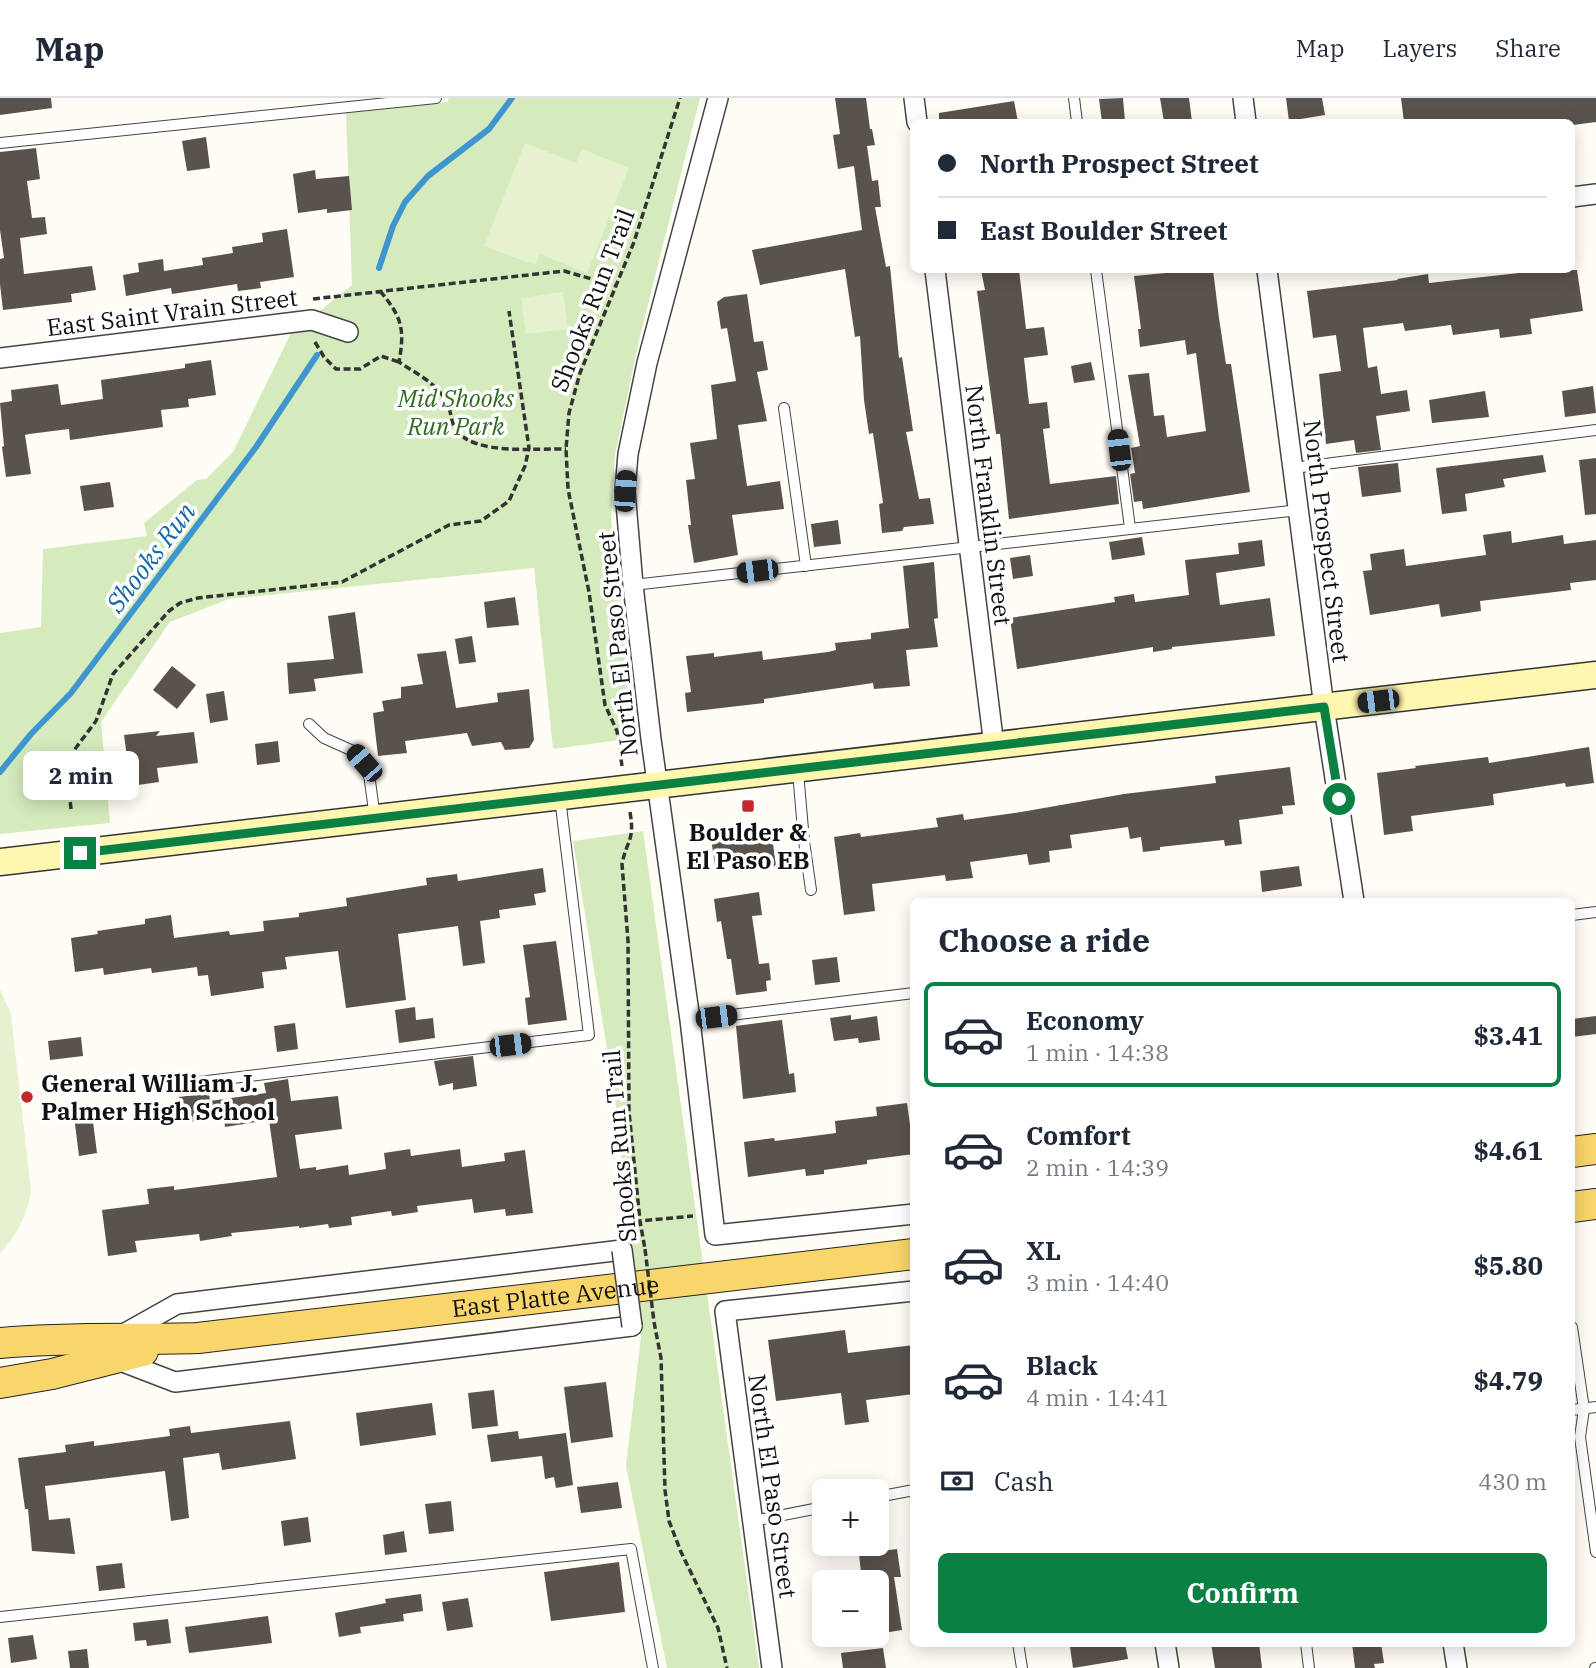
<!DOCTYPE html>
<meta charset="utf-8">
<style>
body{margin:0;font-family:"IBM Plex Serif",serif;background:#f6f6f7;color:#1f2937;height:100vh;display:flex;flex-direction:column;font-size:26px;white-space:nowrap}
*{box-sizing:border-box;margin:0}
p{font-size:23px;color:#747a83}
.icon{flex:none;width:38px;height:38px;fill:none;stroke:currentColor;stroke-width:2;stroke-linecap:round;stroke-linejoin:round}
.map{position:relative;flex:1;overflow:hidden}
.panel{position:absolute;left:910px;top:800px;width:665px;height:749px;display:flex;flex-direction:column;background:#fff;border-radius:10px;box-shadow:0 4px 18px #0003}
.panel>*{flex:none}
.hud{position:absolute;left:910px;top:21px;width:665px;height:154px;border-radius:10px;box-shadow:0 4px 18px #0003;display:grid;align-content:center;height:154px;padding:0 28px;background:#fff}
.fabs{position:absolute;left:812px;top:1381px;display:grid;gap:14px}
.fabs a{display:grid;place-items:center;width:77px;height:77px;border-radius:10px;background:#fff;box-shadow:0 4px 18px #0003;font-size:35px}
.end{position:absolute;width:32px;height:32px;margin:-16px;border:9px solid #0b8043;background:#fff;box-shadow:0 0 0 4px #fff}
.from{border-radius:50%}
.bubble{position:absolute;height:49px;border-radius:10px;background:#fff;box-shadow:0 4px 18px #0003;font-size:23px;font-weight:700;line-height:49px;text-align:center}
.car{position:absolute;width:21px;height:42px;margin:-21px -10px;border-radius:9px;box-shadow:0 0 5px 2px #0007;background:linear-gradient(#222 24%,#8ab4d8 0 40%,#222 0 76%,#8ab4d8 0 86%,#222 0)}
.hud b{display:flex;align-items:center;gap:24px;height:66px;font-size:26px}
.hud b+b{border-top:2px solid #e0e1e3}
.hud i{width:18px;height:18px;background:#1f2937}
ul{padding:0;list-style:none}
li{display:flex;align-items:center;gap:21px;height:105px;margin:0 14px 10px;padding:0 14px;border:4px solid transparent;border-radius:10px}
li div{flex:1}
li b{display:block;font-size:26px}
li em{font-style:normal;font-weight:700}
li.on{border-color:#0b8043}
li>.icon{width:63px;height:63px;stroke-width:1.5}
h2{padding:0 28px;font-size:32px;line-height:84px}
.pay{display:flex;align-items:center;gap:18px;height:77px;padding:0 28px;font-size:26px}
.pay p{margin-inline-start:auto}
.primary-button{display:flex;gap:14px;margin-top:auto;padding:14px 28px}
.primary-button a{flex:1;height:80px;border-radius:10px;background:#0b8043;color:#fff;font-size:28px;font-weight:700;line-height:80px;text-align:center}
header{display:flex;align-items:center;gap:42px;box-sizing:border-box;height:98px;padding:0 35px;background:#fff;border-bottom:2px solid #e0e1e3}
header strong{font-size:33px}
nav{display:flex;gap:38px;margin-inline-start:auto;font-size:24px}
.map>svg:first-child{display:block}
.green{fill:#d5ebbd}
.pitch{fill:#e6f2cf}
.lines{fill:none;stroke-linecap:round;stroke-linejoin:round}
.stream{stroke:#3f96cf;stroke-width:6}
.building{fill:#5a524d}
.lane-casing{stroke:#444;stroke-width:12}
.street-casing{stroke:#444;stroke-width:22}
.secondary-casing{stroke:#333;stroke-width:29}
.primary-casing{stroke:#222;stroke-width:32}
.path{stroke:#333;stroke-width:3.5;stroke-dasharray:7 3.5;stroke-linecap:butt}
.lane{stroke:#fff;stroke-width:10}
.street{stroke:#fff;stroke-width:19}
.secondary{stroke:#fff6b0;stroke-width:26}
.primary{stroke:#f9d66b;stroke-width:30}
.street-bridge-casing{stroke:#444;stroke-width:22;stroke-linecap:butt}
.path-bridge{stroke:#333;stroke-width:3.5;stroke-dasharray:7 3.5;stroke-linecap:butt}
.street-bridge{stroke:#fff;stroke-width:19}
.route{stroke:#0b8043;stroke-width:9}
.poi-dot{fill:#c4262e;stroke:#fff;stroke-width:2.5}
.labels{text-anchor:middle;dominant-baseline:central;stroke-width:7;stroke-linejoin:round;paint-order:stroke}
.street-label{font-size:24px;fill:#111;stroke:#fff}
.park-label{font-size:24px;font-style:italic;fill:#2f6b1f;stroke:#fff}
.poi-label{font-size:24px;font-weight:bold;fill:#111;stroke:#fff}
.water-label{font-size:26px;font-style:italic;fill:#1768a6;stroke:#fff}
</style>
<header>
<strong>Map</strong>
<nav><a>Map</a><a>Layers</a><a>Share</a></nav>
</header>
<div class="map">
<svg width="1596" height="1570" viewBox="0 0 1596 1570">
<rect width="100%" height="100%" fill="#fffdf5"/>
<path class="green" d="M449,0H700L639,242L615,357L611,421L635,640L553,651L534,470L229,501L170,524L101,624L110,725L0,736V535L41,529L43,451L147,438L144,425L197,382L206,381L233,354L290,237L352,187L346,15L447,4Z
M643,733L759,1570H667L626,1368L641,1238L615,1000L573,743Z"/>
<path class="pitch" d="M525,45L576,65L582,51L629,70L587,175L540,156L535,167L484,148Z
M563,194L568,231L526,236L521,200Z
M0,891L11,916L31,1093C27,1119 17,1136 0,1156Z"/>
<g class="lines">
<path class="stream" d="M379,170L393,128L405,104L428,78L489,31L512,0
M0,674L31,636L71,595L256,349L317,257"/>
</g>
<path class="building" d="M0,0H51L52,10L0,17Z
M835,0H866L870,31H872L875,47L867,48L872,83L878,82L881,109H875L886,169L890,168L899,260L902,259L913,333L906,334L919,401L930,400L934,426L904,429L902,433L882,435L879,406L883,405L873,335L869,336L864,302L860,238L855,239L845,171L760,187L752,152L862,132L854,68L838,71L833,37L840,36Z
M1123,0L1125,24H1102L1099,1Z
M1160,0H1189L1192,24H1164Z
M1286,0H1322L1325,17L1289,23Z
M1401,0H1596V24L1573,27L1572,24H1404Z
M1014,3L1018,24H939V15Z
M206,39L210,70L187,73L182,43Z
M36,50L40,81L27,83L32,120L45,119L47,136L20,140L24,176L92,168L96,192L71,196L72,204L3,212L0,186V161L4,160L0,132V54Z
M315,72L316,81L349,78L352,112L327,115V111L298,115L293,76Z
M287,131L294,179L260,184L261,190L238,193L237,186L172,196L171,190L126,198L123,177L139,174L138,165L163,161L164,173L203,167L202,160L233,155L232,149L263,144L262,135Z
M981,172H1019L1026,231L1044,229L1048,257L1024,260L1029,306L1047,304L1050,330L1043,331L1050,386L1116,378L1119,406L1009,421L1000,336H996L977,193L985,192Z
M1165,172H1213L1219,220L1226,266H1231L1250,394L1143,411L1142,403L1134,404L1130,376L1135,375L1131,350L1140,348L1128,277L1149,275L1154,318L1164,317L1167,339L1206,333L1196,255L1187,257L1185,242L1140,249L1138,231H1141L1134,178L1166,175Z
M1546,172H1577L1583,213L1530,221L1532,236L1500,240L1499,231L1453,237L1451,227L1405,233L1403,225L1363,230L1368,270L1377,268L1381,296L1407,292L1410,313L1376,318L1381,352L1356,355L1354,342L1326,346L1319,276L1341,273L1336,237L1313,240L1307,193L1398,182L1397,181L1428,176L1429,185Z
M747,196L754,244L763,243L768,272L757,274L767,323L738,327L747,388L780,383L784,411L732,417L738,457L694,465L688,427H691L686,382L695,381L690,345L717,341L711,287L736,283L727,230L721,231L717,204L724,199Z
M211,262L216,297L188,301L189,309L161,312L163,329L70,342L69,331L29,336L25,337L31,376L6,379L2,349L4,348L0,305L12,303L11,292L58,286L61,307L103,301L101,282L185,270V266Z
M1091,264L1095,282L1074,285L1071,268Z
M1593,288L1596,315L1565,319L1562,293Z
M1485,293L1489,319L1432,325L1429,302Z
M1543,357L1546,374L1503,381L1505,389L1465,396L1467,413L1442,416L1436,370Z
M1596,360V416L1585,417L1579,362Z
M1398,365L1401,394L1362,399L1358,369Z
M110,384L114,409L84,413L80,388Z
M838,422L841,446L814,449L811,426Z
M1511,433L1512,445L1563,437L1564,446L1596,442V482L1570,485L1571,492L1480,503L1481,513L1441,519L1439,506L1370,517L1363,473L1372,472L1370,456L1404,451L1406,468L1486,457L1483,437Z
M1142,439L1145,457L1112,462L1109,444Z
M1262,442L1265,468L1216,475L1220,507L1270,500L1275,538L1172,549V551L1153,554V549L1017,571L1010,520L1115,504L1114,499L1134,496L1135,504L1189,497L1185,462L1239,456L1238,445Z
M1030,457L1033,478L1013,481L1010,460Z
M934,464L938,520L934,521L938,549L906,552L910,588L874,591L873,585L764,601V605L687,614L685,595L691,594L686,558L714,555V559L762,553L763,562L828,554L836,552L835,545L871,541V535L909,530L903,468Z
M515,499L519,527L487,530L484,504Z
M355,514L363,575L314,581L316,593L289,596L287,565L334,561L328,518Z
M472,538L476,564L459,566L455,541Z
M446,553L456,610L498,604L497,595L529,591L534,642L529,650L505,652L501,644L472,648L467,635L405,643L407,655L378,658L373,615L384,613L382,603L401,600V589L423,586L417,556Z
M172,568L196,587L177,611L153,592Z
M224,593L228,622L210,625L206,596Z
M160,633L156,638L194,634L198,665L157,670L159,684L131,688L124,637Z
M278,643L280,664L257,667L255,646Z
M1589,649L1594,685L1566,689L1565,685L1493,696L1494,707L1411,718L1413,733L1384,737L1377,675L1416,670L1415,668L1488,659L1489,665Z
M1290,669L1295,707L1282,708L1283,716L1239,722L1242,746L1225,748L1224,742L1160,749V752L1143,754L1141,739L1130,741L1128,729L1070,737L1072,750L1049,753L1050,764L1029,767L1027,756L970,764L973,780L946,783L945,777L872,786L875,813L844,817L834,739L860,735L861,739L938,729L936,720L963,716L964,722L1021,714L1124,696L1216,685L1215,678Z
M771,731L776,768L753,772L752,762L715,768L711,740Z
M1299,768L1302,788L1262,794L1260,773Z
M543,770L546,794L534,796L536,807L499,812L500,820L480,823L485,865L463,868L458,828L398,836L406,902L346,910L338,853L285,859L287,871L262,874L264,890L211,898L208,877L198,878L197,869L152,875L151,870L104,877L103,870L75,874L71,840L98,836L97,833L145,826V821L171,817L174,840L229,833L230,837L264,833L263,823L299,819V815L347,808L346,800L427,787L426,780L457,776L458,783Z
M759,794L762,817L752,818L759,866L769,865L771,882L766,883L767,893L736,897L731,861H727L721,823L717,824L714,801Z
M556,843L567,922L528,927L525,900L530,899L523,847Z
M837,859L840,884L815,887L812,862Z
M415,909L416,922L433,920L435,940L399,945L395,912Z
M851,917V922L877,918L880,942L859,945L858,940L834,943L830,920Z
M1596,918V936L1572,939V921Z
M782,922L789,976L794,975L796,994L743,1001L736,928Z
M295,925L298,951L277,954L274,928Z
M81,939L83,958L50,962L48,943Z
M473,958L477,988L453,992V985L439,988L434,963Z
M288,981L291,1003L338,998L342,1031L295,1037L300,1071L316,1069V1072L348,1067L349,1077L386,1071L384,1055L410,1051L411,1058L460,1051L462,1069L505,1063L504,1055L525,1052L533,1115L506,1118L505,1111L474,1115L472,1101L417,1108L418,1114L392,1118L391,1113L351,1119L352,1127L329,1130L328,1126L299,1130V1128L231,1135L232,1138L200,1143L199,1136L135,1143L137,1154L108,1158L102,1112L149,1106L147,1091L174,1088V1092L277,1079L269,1022L225,1029L224,1020L182,1025L179,999L209,995L210,1003L266,995L264,985Z
M907,1005L914,1056L867,1062V1066L824,1072V1076L806,1078L805,1071L748,1079L744,1044L774,1040L775,1043L836,1035L835,1023L877,1018L876,1009Z
M92,1016L97,1055L79,1058L74,1018Z
M845,1232L848,1255L914,1247V1296L866,1302L869,1324L845,1327L841,1295L776,1303L768,1242Z
M606,1284L613,1339L571,1345L564,1289Z
M494,1292L498,1328L472,1331L468,1295Z
M432,1305L436,1337L360,1348L356,1315Z
M290,1323L296,1361L222,1372L219,1355L183,1360L189,1420L171,1423L165,1373L45,1388L49,1422L70,1420L75,1456L32,1453L28,1411H25L18,1360L66,1354L65,1347L94,1343V1348L170,1338L169,1331L190,1328L191,1335Z
M518,1333L519,1341L566,1335L573,1387L556,1390L554,1379L545,1381L542,1358L491,1364L487,1337Z
M618,1384L622,1410L581,1415L577,1389Z
M451,1403L454,1433L429,1436L425,1406Z
M308,1419L311,1444L284,1448L281,1423Z
M404,1433L407,1454L385,1457L383,1437Z
M897,1451L901,1479H894L902,1532L877,1536V1482L862,1484L859,1456Z
M619,1464L625,1514L551,1523L544,1474Z
M122,1465L125,1490L99,1493L96,1468Z
M421,1496L423,1513L403,1516L404,1523L360,1529L361,1535L339,1539L335,1515L386,1505L385,1501Z
M468,1500L473,1529L447,1533L442,1504Z
M268,1518L272,1545L189,1555L185,1529Z
M168,1521L171,1545L147,1548L146,1542L135,1543L133,1525Z
M33,1537L37,1561L11,1565L8,1540Z
M1082,1545H1125L1128,1561L1073,1570L1070,1549L1082,1547Z
M1211,1545H1259L1262,1570H1215Z
M1352,1545H1381L1384,1565L1374,1566L1375,1570H1355Z
M883,1550L886,1570H843L841,1555Z
M87,1551L89,1570H70L68,1553Z"/>
<g class="lines">
<g class="lane-casing">
<path id="lane" d="M1074,0L1077,24
M0,45L436,0
M1096,172L1130,430
M784,310L806,468
M1293,370L1596,332
M633,487L1299,412
M309,626L324,640L353,653L364,665L369,676L375,720
M798,674L804,743L811,792
M1572,817L1596,814
M690,922L914,895
M166,988L589,937L560,700
M1572,1229L1584,1311L1580,1339L1596,1454
M1572,1312L1596,1309
M877,1399L914,1392
M753,1423L824,1409
M0,1519L631,1451L653,1570
M1018,1545L1022,1570
M1306,1545L1309,1570
M1595,1570H1596"/>
</g>
<g class="street-casing">
<path id="street" d="M718,0L647,265L628,356L625,393L633,487L651,641L690,922L715,1137L914,1116
M914,0L917,24
M1243,0L1246,24
M1572,99L1596,96
M935,172L994,648
M1267,172L1324,609L1354,803
M0,260L312,222L348,234
M120,1238L177,1206L622,1152
M115,1261L175,1284L632,1228
M1165,1545L1169,1570
M1453,1545L1457,1570
M772,1570L725,1213L914,1193"/>
</g>
<g class="secondary-casing">
<path id="secondary" d="M0,764L1596,577"/>
</g>
<g class="primary-casing">
<g id="primary">
<path d="M1572,1054L1596,1051"/>
<path d="M1572,1109L1596,1106"/>
<path id="s1" d="M0,1245C66,1239 132,1242 198,1240L914,1156"/>
<path d="M0,1285L52,1276L143,1253"/>
</g>
</g>
<path class="path" d="M380,193C402,219 405,231 399,264C417,276 438,286 448,306C451,314 451,325 456,332C475,358 537,350 566,351
M313,201L564,173L616,188
M315,244L324,259L336,271H360L381,258L399,264
M622,668L617,633L605,607L589,494L568,391L566,351L569,315L580,275L634,144L680,0
M71,711L66,663L96,623L113,576L169,513L180,505L198,500L342,484L449,427L481,423L509,403L525,368L529,350L509,213
M630,714C635,743 627,741 622,766L628,843L629,1014L640,1123L645,1151
M631,1136L640,1123L693,1118
M654,1224L661,1260L665,1392L669,1423L681,1454L718,1530L727,1570"/>
<use href="#lane" class="lane"/>
<use href="#street" class="street"/>
<use href="#secondary" class="secondary"/>
<use href="#primary" class="primary"/>
<g class="street-bridge-casing">
<path id="street-bridge" d="M622,1152L632,1228"/>
</g>
<path class="path-bridge" d="M645,1151L654,1224"/>
<use href="#street-bridge" class="street-bridge"/>
</g>
<g class="lines">
<path class="route" d="M80,755L1324,609L1339,701"/>
</g>
<g class="poi-dot">
<rect x="741" y="701" width="14" height="14" rx="3.5"/>
<circle cx="27" cy="999" r="7"/>
</g>
<g class="labels">
<g class="street-label">
<text transform="translate(592 202) rotate(-69)">Shooks Run Trail</text>
<text transform="translate(172 214) rotate(-7)">East Saint Vrain Street</text>
<text transform="translate(989 407) rotate(83)">North Franklin Street</text>
<text transform="translate(1327 443) rotate(83)">North Prospect Street</text>
<text transform="translate(617 546) rotate(-96)">North El Paso Street</text>
<text transform="translate(619 1048) rotate(-95)">Shooks Run Trail</text>
<text stroke="none"><textPath href="#s1" startOffset="558">East Platte Avenue</textPath></text>
<text transform="translate(773 1388) rotate(82)">North El Paso Street</text>
</g>
<g class="park-label">
<text x="456" y="300">Mid Shooks<tspan x="456" dy="28">Run Park</tspan></text>
</g>
<g class="poi-label">
<text x="748" y="734">Boulder &amp;<tspan x="748" dy="28">El Paso EB</tspan></text>
<text x="41" y="985" text-anchor="start">General William J.<tspan x="41" dy="28">Palmer High School</tspan></text>
</g>
<g class="water-label">
<text transform="translate(150 459) rotate(-53)">Shooks Run</text>
</g>
</g>
</svg>
<div class="fabs">
<a>+</a>
<a>−</a>
</div>
<i class="end from" style="left:1339px;top:701px"></i>
<i class="end" style="left:80px;top:755px"></i>
<div class="bubble" style="left:23px;top:653px;width:116px">2 min</div>
<i class="car" style="left:1119px;top:352px;rotate:353deg"></i>
<i class="car" style="left:625px;top:393px;rotate:4deg"></i>
<i class="car" style="left:757px;top:473px;rotate:263deg"></i>
<i class="car" style="left:1378px;top:603px;rotate:263deg"></i>
<i class="car" style="left:364px;top:665px;rotate:319deg"></i>
<i class="car" style="left:716px;top:919px;rotate:83deg"></i>
<i class="car" style="left:510px;top:947px;rotate:83deg"></i>
<div class="hud">
<b><i class="from"></i>North Prospect Street</b>
<b><i></i>East Boulder Street</b>
</div>
<section class="panel">
<h2>Choose a ride</h2>
<ul>
<li class="on"><svg class="icon" aria-label="car" viewBox="0 0 24 24"><path d="M5 17H2v-5l4-1 3-4h7l3 4 3 1v5h-3M9 17h6M6 11h13"/><circle cx="7" cy="17" r="2"/><circle cx="17" cy="17" r="2"/></svg><div><b>Economy</b><p>1 min · 14:38</p></div><em>$3.41</em></li>
<li><svg class="icon" aria-label="car" viewBox="0 0 24 24"><path d="M5 17H2v-5l4-1 3-4h7l3 4 3 1v5h-3M9 17h6M6 11h13"/><circle cx="7" cy="17" r="2"/><circle cx="17" cy="17" r="2"/></svg><div><b>Comfort</b><p>2 min · 14:39</p></div><em>$4.61</em></li>
<li><svg class="icon" aria-label="car" viewBox="0 0 24 24"><path d="M5 17H2v-5l4-1 3-4h7l3 4 3 1v5h-3M9 17h6M6 11h13"/><circle cx="7" cy="17" r="2"/><circle cx="17" cy="17" r="2"/></svg><div><b>XL</b><p>3 min · 14:40</p></div><em>$5.80</em></li>
<li><svg class="icon" aria-label="car" viewBox="0 0 24 24"><path d="M5 17H2v-5l4-1 3-4h7l3 4 3 1v5h-3M9 17h6M6 11h13"/><circle cx="7" cy="17" r="2"/><circle cx="17" cy="17" r="2"/></svg><div><b>Black</b><p>4 min · 14:41</p></div><em>$4.79</em></li>
</ul>
<div class="pay"><svg class="icon" aria-label="cash" viewBox="0 0 24 24"><path d="M3 7h18v10H3z"/><circle cx="12" cy="12" r="2"/></svg>Cash<p>430 m</p></div>
<div class="primary-button"><a>Confirm</a></div>
</section>
</div>
